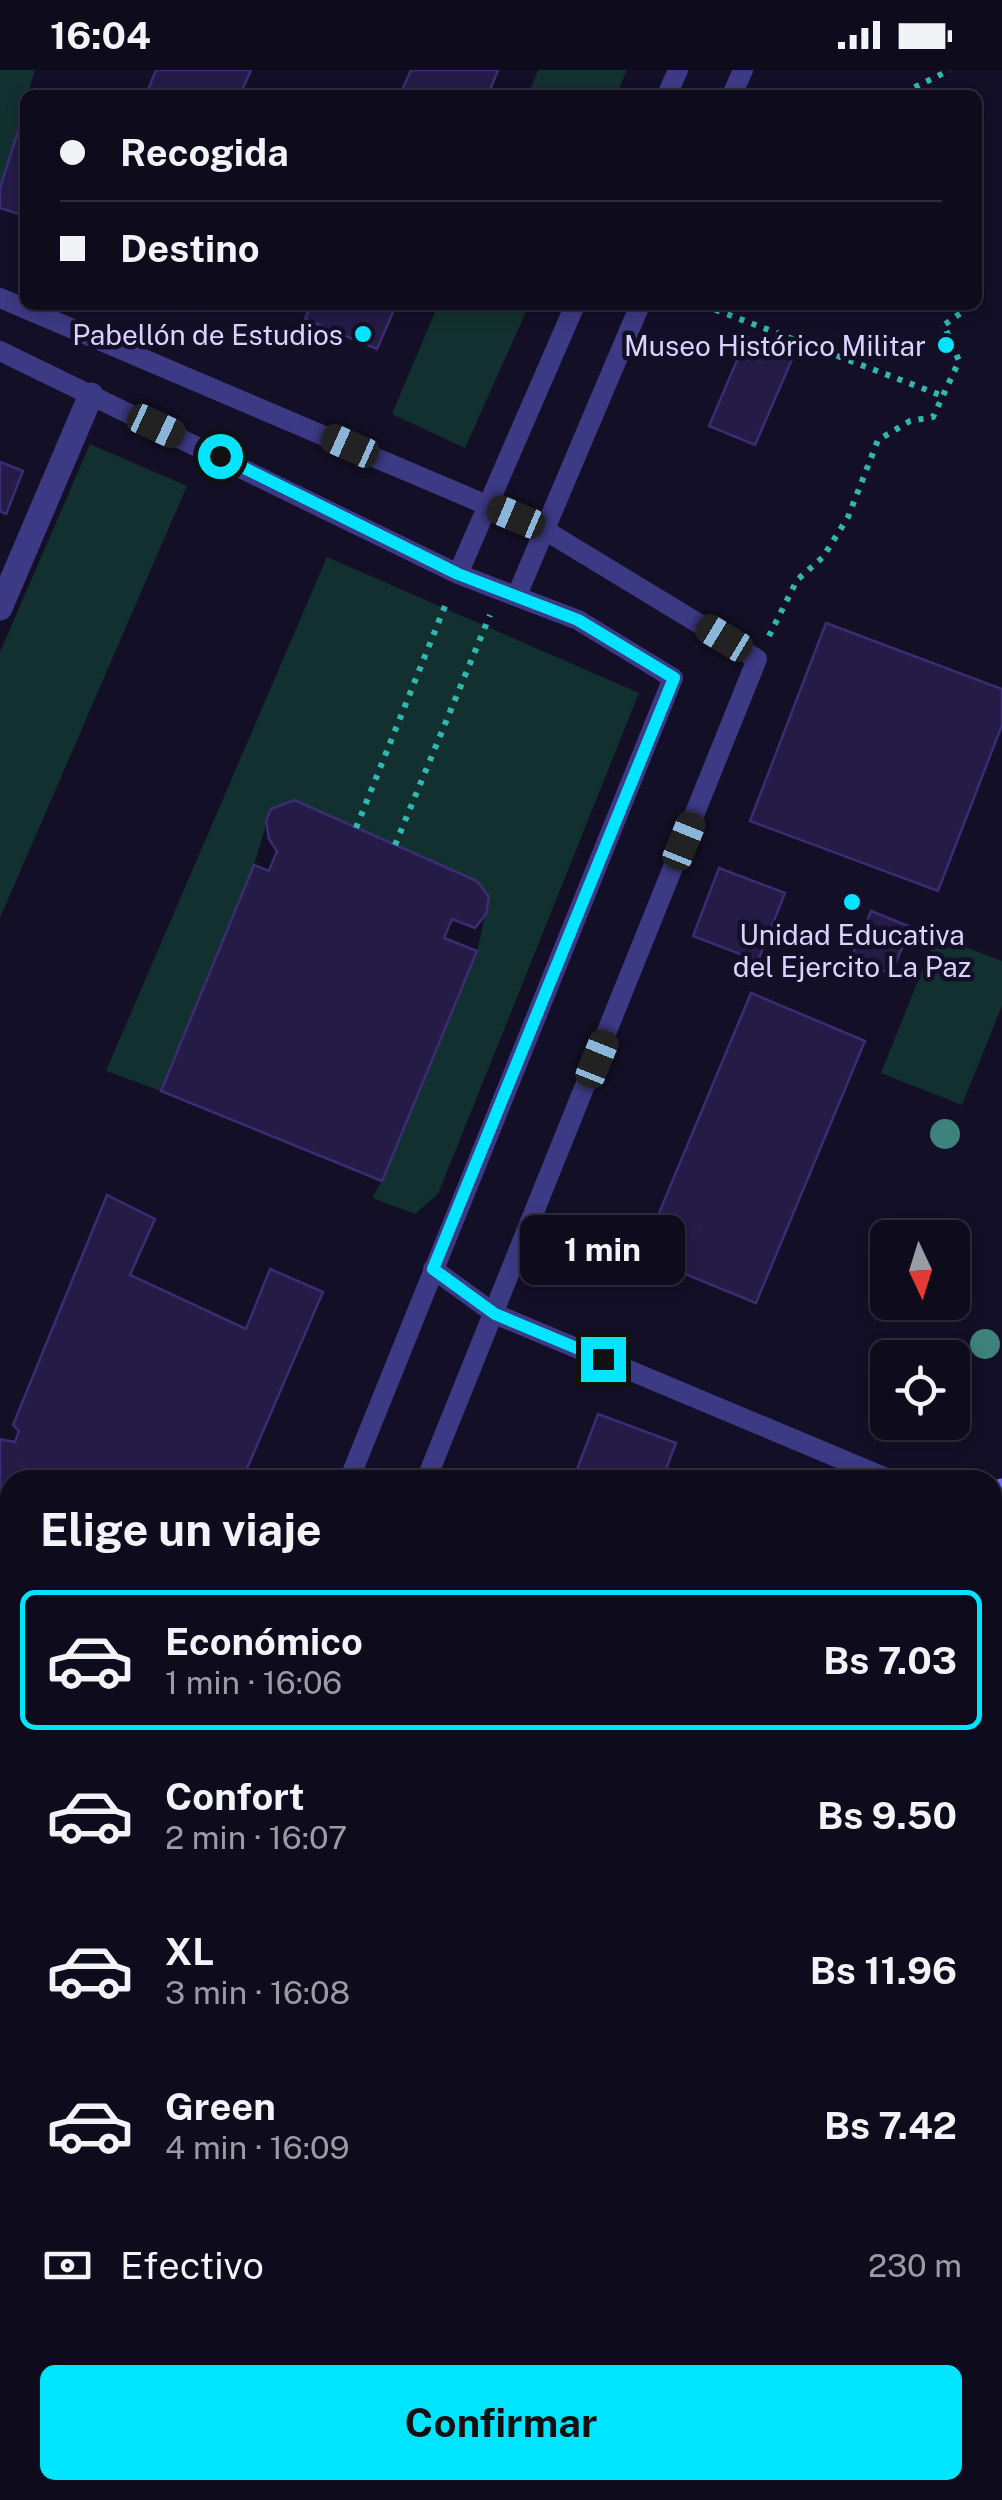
<!DOCTYPE html>
<html lang="es">
<meta charset="utf-8">
<style>
body{margin:0;font-family:"Public Sans",sans-serif;background:#171425;color:#f1f3f6;height:100vh;display:flex;flex-direction:column;font-size:38px;white-space:nowrap}
*{box-sizing:border-box;margin:0}
p{font-size:32px;color:#9b9ba3}
.icon{flex:none;width:55px;height:55px;fill:none;stroke:currentColor;stroke-width:2;stroke-linecap:round;stroke-linejoin:round}
.map{position:relative;flex:1;overflow:hidden}
.side{position:absolute;left:0px;top:1400px;width:1002px;height:1030px;display:flex;flex-direction:column;background:#0e0b1c;border-radius:30px 30px 0 0;box-shadow:0 5px 15px #0003,0 0 0 2px #2e2b3b}
.side>*{flex:none}
.top-card{position:absolute;left:20px;top:20px;width:962px;height:220px;border-radius:15px;box-shadow:0 5px 15px #0003,0 0 0 2px #2e2b3b;display:grid;align-content:center;height:220px;padding:0 40px;background:#0e0b1c}
.needle{width:65px;rotate:176deg}
.fabs{position:absolute;left:870px;top:1150px;display:grid;gap:20px}
.fabs a{display:grid;place-items:center;width:100px;height:100px;border-radius:15px;background:#0e0b1c;box-shadow:0 5px 15px #0003,0 0 0 2px #2e2b3b;font-size:50px}
.end{position:absolute;width:45px;height:45px;margin:-22px;border:12px solid #00e5ff;background:#111;box-shadow:0 0 0 5px #111}
.from{border-radius:50%}
.bubble{position:absolute;height:70px;border-radius:15px;background:#0e0b1c;box-shadow:0 5px 15px #0003,0 0 0 2px #2e2b3b;font-size:32px;font-weight:700;line-height:70px;text-align:center}
.car{position:absolute;width:30px;height:60px;margin:-30px -15px;border-radius:12px;box-shadow:0 0 8px 2px #0007;background:linear-gradient(#222 24%,#8ab4d8 0 40%,#222 0 76%,#8ab4d8 0 86%,#222 0)}
.top-card b{display:flex;align-items:center;gap:35px;height:95px;font-size:38px}
.top-card b+b{border-top:2px solid #2e2b3b}
.top-card i{width:25px;height:25px;background:#f1f3f6}
ul{padding:0;list-style:none}
li{display:flex;align-items:center;gap:30px;height:140px;margin:0 20px 15px;padding:0 20px;border:5px solid transparent;border-radius:15px}
li div{flex:1}
li b{display:block;font-size:38px}
li em{font-style:normal;font-weight:700}
li.on{border-color:#00e5ff}
li>.icon{width:90px;height:90px;stroke-width:1.5}
h2{padding:0 40px;font-size:45px;line-height:120px}
.pay{display:flex;align-items:center;gap:25px;height:110px;padding:0 40px;font-size:38px}
.pay p{margin-inline-start:auto}
.cta{display:flex;gap:20px;margin-top:auto;padding:20px 40px}
.cta a{flex:1;height:115px;border-radius:15px;background:#00e5ff;color:#111;font-size:40px;font-weight:700;line-height:115px;text-align:center}
.status{display:flex;justify-content:space-between;align-items:center;height:70px;padding:0 50px;background:#0e0b1c;direction:ltr}
.status svg{height:28px;fill:currentColor}
.map>svg:first-child{display:block}
.green{fill:#12302f}
.building{fill:#241b47;stroke:#3b2d73;stroke-width:2.5}
.lines{fill:none;stroke-linecap:round;stroke-linejoin:round}
.path{stroke:#2fb8b0;stroke-width:6;stroke-dasharray:5 8;stroke-linecap:butt}
.lane{stroke:#3d3a85;stroke-width:20}
.street{stroke:#3d3a85;stroke-width:25}
.secondary{stroke:#6f6bff;stroke-width:25}
.tree{fill:#3d827b}
.route{stroke:#00e5ff;stroke-width:12}
.poi-dot{fill:#00e5ff;stroke:#130f26;stroke-width:4}
.labels{text-anchor:middle;dominant-baseline:central;stroke-width:9;stroke-linejoin:round;paint-order:stroke}
.poi-label{font-size:28px;fill:#d9d4ff;stroke:#130f26;text-anchor:end}
</style>
<div class="status"><b>16:04</b><svg viewBox="0 0 49 12"><path d="M0 12V9h3v3zM5 12V6h3v6zM10 12V3h3v9zM15 12V0h3v12zM26 1h20v11H26zM47 4h2v5h-2z"/></svg></div>
<div class="map">
<svg width="1002" height="2430" viewBox="0 0 1002 2430">
<rect width="100%" height="100%" fill="#130f26"/>
<path class="green" d="M0,0H35L0,118Z
M538,0H627L616,25H528Z
M438,235H529L465,378L392,344Z
M90,374L187,416L0,848V582Z
M327,487L639,623L438,1124L415,1144L372,1128L382,1111L477,881L489,828L476,811L294,730L271,739L254,795L161,1021L106,1001Z
M936,866L1002,891V936L962,1035L881,1003Z
M169,2420H532L530,2430H167Z
M703,2420H835L834,2430H702Z"/>
<path class="building" d="M156,0H251L240,25H146Z
M411,0H498L488,25H400Z
M20,55L25,57V146L0,138V118Z
M311,235H396L377,279L305,249Z
M747,267L793,287L755,375L709,356Z
M0,392L23,401L6,444L0,441Z
M826,553L1002,619V655L938,821L750,751Z
M294,730L477,811L489,827L486,844L475,858L452,849L444,868L477,881L382,1111L161,1021L254,795L269,801L277,781L269,769L266,751L271,739Z
M719,798L785,823L758,891L693,866Z
M871,841L911,857L891,904L851,888Z
M751,923L865,971L756,1233L641,1186Z
M107,1125L155,1149L130,1205L246,1259L270,1199L323,1222L242,1410H10V1426L0,1422V1369L15,1372L19,1361L13,1355Z
M598,1344L676,1373L662,1410H573Z
M3,1553L10,1554V1662L0,1661V1555Z
M642,2420H703L702,2430H641Z"/>
<g class="lines">
<path class="path" d="M905,25L907,21L950,0
M978,168V200
M703,235L943,326
M769,566L797,510L823,487L848,447L878,370L910,351L933,347L959,291L944,255L965,240L966,235
M356,758L447,531
M395,775L490,545"/>
<path class="lane" d="M667,25L678,0
M732,25L743,0
M0,228L543,459L757,589L426,1410
M0,281L458,504L578,550L673,608L349,1410
M458,504L575,235
M517,525L640,235
M433,1199L495,1244L891,1410
M0,1742L10,1746
M0,2040L10,2042
M992,2234H1002
M0,2284L10,2259
M913,2420L915,2430
M26,2430L30,2420"/>
<path class="street" d="M0,538L91,325"/>
<path class="secondary" d="M992,1479L1002,1421
M992,1886L1002,1802
M897,2430V2420
M946,2430V2420"/>
</g>
<g class="tree">
<circle cx="945" cy="1064" r="15"/>
<circle cx="985" cy="1274" r="15"/>
</g>
<g class="lines">
<path class="route" d="M220,386L458,504L578,550L674,608L433,1199L495,1244L603,1289"/>
</g>
<g class="poi-dot">
<circle cx="363" cy="264" r="10"/>
<circle cx="946" cy="275" r="10"/>
<circle cx="852" cy="832" r="10"/>
</g>
<g class="labels">
<g class="poi-label">
<text x="343" y="264">Pabellón de Estudios</text>
<text x="926" y="275">Museo Histórico Militar</text>
<text x="852" y="864" text-anchor="middle">Unidad Educativa<tspan x="852" dy="32">del Ejercito La Paz</tspan></text>
</g>
</g>
</svg>
<div class="fabs">
<a><svg class="needle" viewBox="-14 -14 28 28"><path d="M0-13l5 13h-10z" fill="#e53935"/><path d="M0 13l5-13h-10z" fill="#9b9ba3"/></svg></a>
<a><svg class="icon" aria-label="locate" viewBox="0 0 24 24"><circle cx="12" cy="12" r="6"/><path d="M12 2v4M12 18v4M2 12h4M18 12h4"/></svg></a>
</div>
<i class="end from" style="left:220px;top:386px"></i>
<i class="end" style="left:603px;top:1289px"></i>
<div class="bubble" style="left:520px;top:1145px;width:165px">1 min</div>
<i class="car" style="left:156px;top:356px;rotate:115deg"></i>
<i class="car" style="left:350px;top:376px;rotate:294deg"></i>
<i class="car" style="left:516px;top:447px;rotate:293deg"></i>
<i class="car" style="left:724px;top:568px;rotate:301deg"></i>
<i class="car" style="left:684px;top:771px;rotate:22deg"></i>
<i class="car" style="left:597px;top:989px;rotate:22deg"></i>
<div class="top-card">
<b><i class="from"></i>Recogida</b>
<b><i></i>Destino</b>
</div>
<section class="side">
<h2>Elige un viaje</h2>
<ul>
<li class="on"><svg class="icon" aria-label="car" viewBox="0 0 24 24"><path d="M5 17H2v-5l4-1 3-4h7l3 4 3 1v5h-3M9 17h6M6 11h13"/><circle cx="7" cy="17" r="2"/><circle cx="17" cy="17" r="2"/></svg><div><b>Económico</b><p>1 min · 16:06</p></div><em>Bs 7.03</em></li>
<li><svg class="icon" aria-label="car" viewBox="0 0 24 24"><path d="M5 17H2v-5l4-1 3-4h7l3 4 3 1v5h-3M9 17h6M6 11h13"/><circle cx="7" cy="17" r="2"/><circle cx="17" cy="17" r="2"/></svg><div><b>Confort</b><p>2 min · 16:07</p></div><em>Bs 9.50</em></li>
<li><svg class="icon" aria-label="car" viewBox="0 0 24 24"><path d="M5 17H2v-5l4-1 3-4h7l3 4 3 1v5h-3M9 17h6M6 11h13"/><circle cx="7" cy="17" r="2"/><circle cx="17" cy="17" r="2"/></svg><div><b>XL</b><p>3 min · 16:08</p></div><em>Bs 11.96</em></li>
<li><svg class="icon" aria-label="car" viewBox="0 0 24 24"><path d="M5 17H2v-5l4-1 3-4h7l3 4 3 1v5h-3M9 17h6M6 11h13"/><circle cx="7" cy="17" r="2"/><circle cx="17" cy="17" r="2"/></svg><div><b>Green</b><p>4 min · 16:09</p></div><em>Bs 7.42</em></li>
</ul>
<div class="pay"><svg class="icon" aria-label="cash" viewBox="0 0 24 24"><path d="M3 7h18v10H3z"/><circle cx="12" cy="12" r="2"/></svg>Efectivo<p>230 m</p></div>
<div class="cta"><a>Confirmar</a></div>
</section>
</div>
